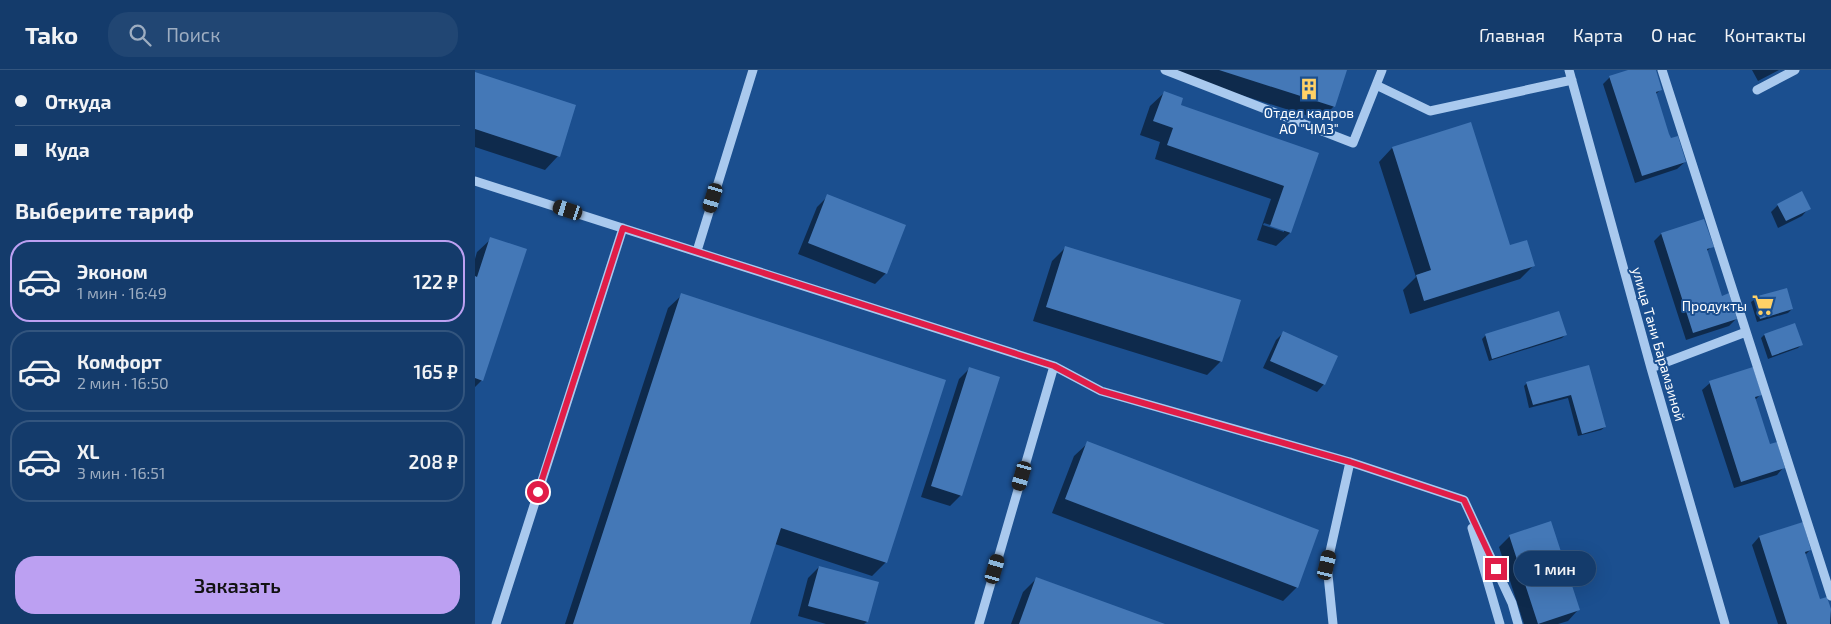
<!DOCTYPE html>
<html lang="ru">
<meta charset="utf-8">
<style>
body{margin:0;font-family:"Exo 2",sans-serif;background:#214673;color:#f1f3f6;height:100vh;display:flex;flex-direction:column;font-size:19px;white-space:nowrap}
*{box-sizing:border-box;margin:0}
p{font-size:16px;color:#9dadc1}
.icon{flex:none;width:28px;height:28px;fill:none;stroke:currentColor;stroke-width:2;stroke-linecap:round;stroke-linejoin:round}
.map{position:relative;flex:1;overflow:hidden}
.panel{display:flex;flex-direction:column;background:#143b6b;width:475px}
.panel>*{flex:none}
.top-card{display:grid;align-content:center;height:110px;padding:0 15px;background:#143b6b}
.end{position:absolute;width:22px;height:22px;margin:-11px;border:6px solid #e11d48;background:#fff;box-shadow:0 0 0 2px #fff}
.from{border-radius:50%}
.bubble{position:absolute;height:35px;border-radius:18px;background:#143b6b;box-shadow:0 5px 20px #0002,0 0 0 1px #33557e;font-size:16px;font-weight:600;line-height:35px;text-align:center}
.car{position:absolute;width:15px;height:30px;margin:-15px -8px;border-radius:6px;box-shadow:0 0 4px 1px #0007;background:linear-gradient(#222 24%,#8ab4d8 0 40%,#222 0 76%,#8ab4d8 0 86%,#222 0)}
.top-card b{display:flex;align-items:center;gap:18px;height:48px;font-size:19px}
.top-card b+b{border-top:1px solid #33557e}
.top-card i{width:12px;height:12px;background:#f1f3f6}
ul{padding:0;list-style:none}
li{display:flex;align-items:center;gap:15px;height:82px;margin:0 10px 8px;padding:0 5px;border:2px solid #33557e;border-radius:20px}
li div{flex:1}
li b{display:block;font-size:19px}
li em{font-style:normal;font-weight:600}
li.active{border-color:#bca0f2}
li>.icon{width:45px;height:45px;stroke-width:1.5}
h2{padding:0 15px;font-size:22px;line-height:60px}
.action{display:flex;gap:10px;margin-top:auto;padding:10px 15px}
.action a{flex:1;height:58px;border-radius:20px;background:#bca0f2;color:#111;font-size:20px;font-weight:600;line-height:58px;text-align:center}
header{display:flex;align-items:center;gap:30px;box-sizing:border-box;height:70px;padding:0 25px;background:#143b6b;border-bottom:1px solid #33557e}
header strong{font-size:24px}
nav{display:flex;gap:28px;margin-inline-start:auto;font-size:18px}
.search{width:350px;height:45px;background:#214673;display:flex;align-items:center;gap:12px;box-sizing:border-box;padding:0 18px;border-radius:20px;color:#9dadc1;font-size:19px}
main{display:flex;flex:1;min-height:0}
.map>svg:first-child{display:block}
.shadow{fill:#0007;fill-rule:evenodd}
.building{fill:#4478b7}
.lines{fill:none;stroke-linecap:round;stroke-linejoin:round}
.minor{stroke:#a9c9ee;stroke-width:9}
.route{stroke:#e11d48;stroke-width:6}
.labels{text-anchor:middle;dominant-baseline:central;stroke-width:4;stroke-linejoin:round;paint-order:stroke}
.poi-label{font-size:14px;fill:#fff;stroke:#1b4f8f}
.street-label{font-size:14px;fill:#fff;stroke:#1b4f8f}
</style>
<header>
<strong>Tako</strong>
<div class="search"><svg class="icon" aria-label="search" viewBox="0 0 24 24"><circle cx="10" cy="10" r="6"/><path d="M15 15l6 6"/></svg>Поиск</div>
<nav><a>Главная</a><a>Карта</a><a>О нас</a><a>Контакты</a></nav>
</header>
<main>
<section class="panel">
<div class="top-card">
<b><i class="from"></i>Откуда</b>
<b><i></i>Куда</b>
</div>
<h2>Выберите тариф</h2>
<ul>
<li class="active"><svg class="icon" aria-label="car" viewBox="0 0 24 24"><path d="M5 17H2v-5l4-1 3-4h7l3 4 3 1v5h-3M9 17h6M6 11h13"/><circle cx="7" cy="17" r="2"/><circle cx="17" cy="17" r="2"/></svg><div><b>Эконом</b><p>1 мин · 16:49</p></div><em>122 ₽</em></li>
<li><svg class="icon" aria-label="car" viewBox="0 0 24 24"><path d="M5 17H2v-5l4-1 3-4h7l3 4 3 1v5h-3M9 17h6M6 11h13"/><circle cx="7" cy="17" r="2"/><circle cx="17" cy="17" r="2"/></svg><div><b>Комфорт</b><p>2 мин · 16:50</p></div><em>165 ₽</em></li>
<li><svg class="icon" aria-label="car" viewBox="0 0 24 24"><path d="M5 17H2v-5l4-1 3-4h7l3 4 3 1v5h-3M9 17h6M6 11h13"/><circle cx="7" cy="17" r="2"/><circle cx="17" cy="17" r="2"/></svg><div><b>XL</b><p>3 мин · 16:51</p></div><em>208 ₽</em></li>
</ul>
<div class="action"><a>Заказать</a></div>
</section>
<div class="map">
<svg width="1356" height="554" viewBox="0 0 1356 554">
<rect width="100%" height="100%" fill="#1b4f8f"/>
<path class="shadow" d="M686,0H871L859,36L846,50Z
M1157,0H1180L1186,19L1180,25L1193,64L1210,92L1202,99L1160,113L1128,14L1135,7Z
M1277,0H1304L1283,11Z
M0,4L83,86L70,100L0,77Z
M689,23L704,36L842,84L815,163L801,176L782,170L796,129L680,89L685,72L665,65L675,36ZM789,153L809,159V162L788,155Z
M917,78L1034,177L1059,195L1045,209L935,244L928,220L941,207L904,92Z
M353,126L411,203L400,214L323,184L342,137Z
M1303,135L1334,138L1327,146L1303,158L1296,142Z
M1229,150L1237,176L1231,182L1246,227L1261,249L1254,256L1211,270L1179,171L1186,164Z
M16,169L7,310L0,317V189L2,182Z
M591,177L746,291L732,305L558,251L577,191Z
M207,225L411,492L397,506L300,474L274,554H90L193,238Z
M1280,229L1317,239L1313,243L1282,252L1276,232Z
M1083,242L1090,265L1087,268L1014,291L1007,269L1010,266Z
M1319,255L1326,275L1323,278L1293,289L1286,268L1289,265Z
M808,263L849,314L842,322L788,298L801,270Z
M1113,297L1130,357L1126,360L1103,366L1093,328L1054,338L1049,316L1052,313Z
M495,298L486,425L475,436L446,427L484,309Z
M1235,313L1285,325L1280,330L1294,376L1309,397L1302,405L1259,418L1227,320Z
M613,373L822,517L808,531L577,443L599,386Z
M1327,453L1335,480L1330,485L1344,531L1351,528L1356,543V554H1303L1277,475L1284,467Z
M1035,466L1103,540L1093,551L1083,554H1049L1024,477Z
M344,497L392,552L389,554H351L323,546L333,508Z
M562,508L686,554H536L548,522Z"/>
<path class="building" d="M744,0H872L860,37Z
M1153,0H1181L1187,20L1181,22L1194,64L1196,68L1203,66L1211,92L1167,106L1134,6Z
M0,2L101,35L85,87L0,59Z
M689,21L708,28L706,35L844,83L816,163L795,156L809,116L692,75L698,58L678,51Z
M996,52L1035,175L1052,170L1060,196L949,231L941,205L956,200L917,77Z
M1327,121L1336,139L1311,151L1302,134Z
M352,124L431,155L412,204L333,173Z
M1229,149L1239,177L1232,179L1247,226L1254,223L1262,249L1218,263L1186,163Z
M15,167L52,179L8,311L0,308V206L2,207Z
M590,176L766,230L747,292L571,237Z
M1312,218L1318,239L1285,249L1279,227Z
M206,223L471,310L412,493L306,458L275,554H98Z
M1084,241L1092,265L1017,289L1010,264Z
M1320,253L1328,275L1297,286L1289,264Z
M808,261L863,286L850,315L795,291Z
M1114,295L1131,357L1107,364L1096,325L1058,335L1051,312Z
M494,297L525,307L487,426L456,416Z
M1278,297L1287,325L1280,327L1295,374L1302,372L1310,398L1266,412L1234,311Z
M612,371L844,460L823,518L590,429Z
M1076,451L1105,540L1063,554L1034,465Z
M1328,452L1336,480L1330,482L1345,529L1352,527L1356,539L1355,554H1312L1284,466Z
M344,496L404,512L393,552L333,536Z
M561,507L690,554H544Z"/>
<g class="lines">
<path class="minor" d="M690,0L878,73L907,0
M1094,0L1176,298L1250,554
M1187,0L1356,526
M901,15L955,41L1097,10
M1282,20L1320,0
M0,111L579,296L626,321L875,392L989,430L1037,533L1043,554
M222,181L278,0
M1176,298L1271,262
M997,458L1025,554
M21,554L148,158
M504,554L579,296
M858,554L852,495L875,392"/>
</g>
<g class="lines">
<path class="route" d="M63,422L148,158L579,296L626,321L875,392L989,430L1021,499"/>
</g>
<defs>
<g id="building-bare" transform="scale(1.725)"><path d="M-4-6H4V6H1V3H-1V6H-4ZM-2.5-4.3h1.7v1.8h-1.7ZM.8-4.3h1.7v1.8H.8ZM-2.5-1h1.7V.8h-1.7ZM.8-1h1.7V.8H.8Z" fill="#ffd166" stroke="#1b4f8f" stroke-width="2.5" paint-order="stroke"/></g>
<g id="supermarket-bare" transform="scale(1.725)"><path d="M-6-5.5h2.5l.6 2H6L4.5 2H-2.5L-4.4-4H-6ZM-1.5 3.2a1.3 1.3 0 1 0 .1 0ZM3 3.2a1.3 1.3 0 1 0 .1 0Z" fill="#ffd166" stroke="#1b4f8f" stroke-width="2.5" paint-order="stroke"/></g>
</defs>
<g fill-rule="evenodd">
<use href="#building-bare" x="834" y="19"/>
<use href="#supermarket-bare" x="1288" y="235"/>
</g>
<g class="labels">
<g class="poi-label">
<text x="834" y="42">Отдел кадров<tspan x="834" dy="16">АО "ЧМЗ"</tspan></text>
<text x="1272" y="235" text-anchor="end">Продукты</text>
</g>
<g class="street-label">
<text transform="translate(1184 274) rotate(74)">улица Тани Барамзиной</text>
</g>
</g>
</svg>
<i class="end from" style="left:63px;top:422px"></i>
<i class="end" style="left:1021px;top:499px"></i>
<div class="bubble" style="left:1039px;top:481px;width:82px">1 мин</div>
<i class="car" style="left:238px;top:128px;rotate:197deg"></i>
<i class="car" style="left:93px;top:140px;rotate:288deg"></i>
<i class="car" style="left:547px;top:406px;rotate:196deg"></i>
<i class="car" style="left:852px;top:495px;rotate:13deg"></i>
<i class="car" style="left:520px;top:499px;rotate:16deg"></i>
</div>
</main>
